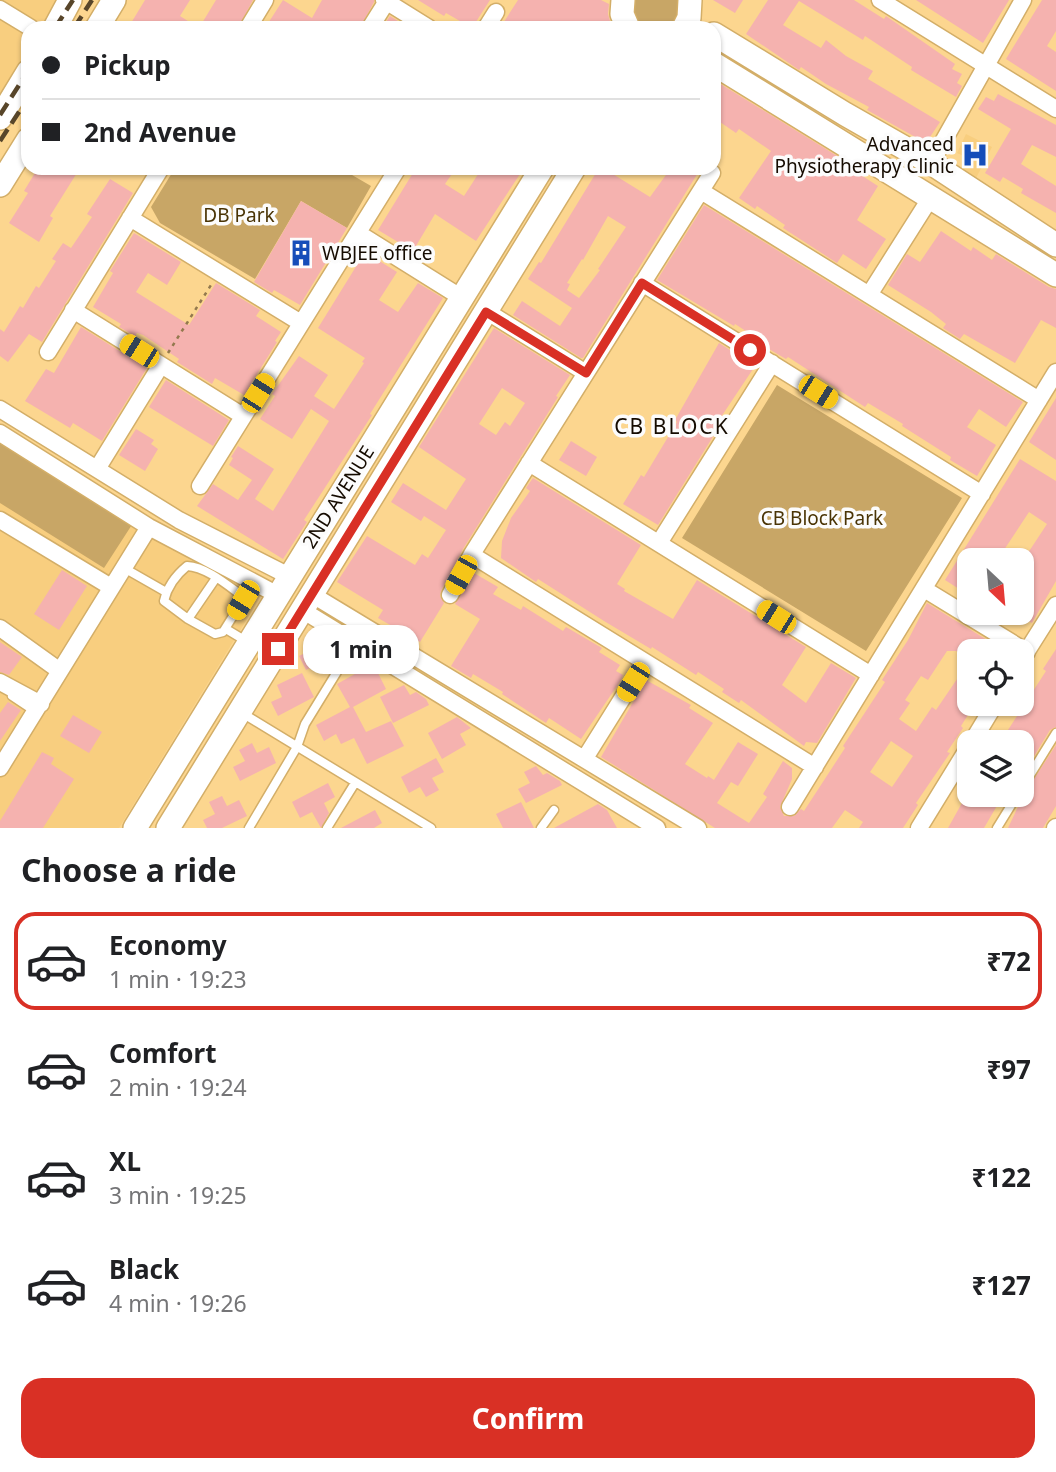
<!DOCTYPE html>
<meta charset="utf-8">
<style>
body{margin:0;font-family:"Noto Sans",sans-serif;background:#f6f6f6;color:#202124;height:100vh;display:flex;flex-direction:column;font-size:26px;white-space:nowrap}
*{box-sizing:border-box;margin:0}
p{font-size:23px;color:#757577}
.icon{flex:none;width:38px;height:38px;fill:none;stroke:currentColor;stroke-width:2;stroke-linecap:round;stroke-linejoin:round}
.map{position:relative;height:828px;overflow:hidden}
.drawer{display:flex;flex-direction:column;background:#fff;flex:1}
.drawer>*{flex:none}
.top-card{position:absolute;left:21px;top:21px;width:700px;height:154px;border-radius:21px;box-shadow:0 2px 5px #0004;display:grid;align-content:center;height:154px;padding:0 21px;background:#fff}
.needle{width:46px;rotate:154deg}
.tools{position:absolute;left:957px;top:548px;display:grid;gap:14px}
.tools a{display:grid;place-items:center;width:77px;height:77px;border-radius:14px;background:#fff;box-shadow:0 2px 5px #0004;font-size:35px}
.end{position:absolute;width:32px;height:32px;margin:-16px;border:9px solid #d93025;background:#fff;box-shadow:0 0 0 4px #fff}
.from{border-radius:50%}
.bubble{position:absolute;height:49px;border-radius:21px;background:#fff;box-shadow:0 2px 5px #0004;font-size:23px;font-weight:700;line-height:49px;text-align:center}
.car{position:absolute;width:21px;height:42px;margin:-21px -10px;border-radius:9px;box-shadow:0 0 5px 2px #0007;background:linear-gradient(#f5c518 24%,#345 0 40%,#f5c518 0 76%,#345 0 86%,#f5c518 0)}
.top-card b{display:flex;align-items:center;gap:24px;height:66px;font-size:26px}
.top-card b+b{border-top:2px solid #e0e0e0}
.top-card i{width:18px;height:18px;background:#202124}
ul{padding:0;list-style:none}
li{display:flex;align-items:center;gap:21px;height:98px;margin:0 14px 10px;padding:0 7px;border:4px solid transparent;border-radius:21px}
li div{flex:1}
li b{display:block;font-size:26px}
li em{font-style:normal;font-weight:700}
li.selected{border-color:#d93025}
li>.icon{width:63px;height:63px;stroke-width:1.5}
h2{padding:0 21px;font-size:32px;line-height:84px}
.button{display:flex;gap:14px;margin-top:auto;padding:14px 21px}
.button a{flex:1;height:80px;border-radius:21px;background:#d93025;color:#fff;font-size:28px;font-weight:700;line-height:80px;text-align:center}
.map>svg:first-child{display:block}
.built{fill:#f8ce7f}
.green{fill:#c8a666}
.building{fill:#f5b2af;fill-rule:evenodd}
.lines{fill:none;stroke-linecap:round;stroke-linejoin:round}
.lane-casing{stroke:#d3ae68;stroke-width:11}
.street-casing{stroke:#d3ae68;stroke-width:19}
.secondary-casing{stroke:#d3ae68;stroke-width:26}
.path{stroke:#93794e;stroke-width:2.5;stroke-dasharray:3.5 5;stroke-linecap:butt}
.lane{stroke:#fff;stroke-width:8}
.street{stroke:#fff;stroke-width:16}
.secondary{stroke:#fff;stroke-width:23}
.rail{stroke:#58462a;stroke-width:4.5;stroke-dasharray:14 7;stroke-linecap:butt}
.route{stroke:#d93025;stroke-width:9}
.labels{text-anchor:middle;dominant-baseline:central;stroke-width:7;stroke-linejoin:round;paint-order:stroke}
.poi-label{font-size:19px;fill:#150b00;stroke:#fcfcfc;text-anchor:end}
.park-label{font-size:19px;fill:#4a3405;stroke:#fcfcfc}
.street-label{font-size:19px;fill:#150b00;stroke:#fcfcfc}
.neighbourhood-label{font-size:21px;letter-spacing:2px;fill:#150b00;stroke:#fcfcfc}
</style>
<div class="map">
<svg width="1056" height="828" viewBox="0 0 1056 828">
<rect width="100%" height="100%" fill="#fcd68f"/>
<path class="built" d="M0,0H62L44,28Z
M0,19L28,36V53L0,100Z
M966,134L992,147L975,180L961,173L968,158L957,153Z
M0,428L263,590L252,611L119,828H0Z"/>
<path class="green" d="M630,0H681L676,26L673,28H638L634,24Z
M175,168H340L371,186L347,228L301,201L255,279L160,223L151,207Z
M777,385L962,498L866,651L682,538Z
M0,436L135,520L104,568L0,503Z"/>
<path class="building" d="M145,0H190L180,16L199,28L216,0H253L238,28H128Z
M283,0L312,18L322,0H374V2L360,28H265Z
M418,0H490L472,28L446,13L444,16Z
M518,0H601L609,4L608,14L612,28H500Z
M713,0H743L735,13Z
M768,0H854L884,19L886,16L955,64L952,69L962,74L957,83L962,86L956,97L911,70L912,67L865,36L863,40L799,1L783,25L821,48L826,40L846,56L873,71L868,79L940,122L926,143L867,110L869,107L826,84L801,67L799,70L746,34Z
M916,0H1009L983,43Z
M1042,0H1056V31L1047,46L1056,52V91L1006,59Z
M390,16L409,28H382Z
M714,80L855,167L853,170L878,186L857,220L886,239L866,269L843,254L837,263L783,228L785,225L757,206L755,209L739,198L771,151L739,129L736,133L717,120L721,114L714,110Z
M998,94L1056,125V157L1032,145L1021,164L1056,186V213L1021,193L1023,189L1003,177L1000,182L985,173L1011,129L978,109L986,97L994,101Z
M38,168H80L50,216L53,218L39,242L9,223L28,193L24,191Z
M416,168H456L445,184L464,196L482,168H524L476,241L435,214L413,251L378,230Z
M599,168H603L650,197L671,168H701L583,358H581L513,315L522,301L560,326L572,308L528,279L539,262L541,263ZM608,216L626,227L598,269L600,270L579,298L567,290L570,284L567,283L582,259L583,260Z
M110,179L133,193L42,342L29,334L8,362L0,356V329L4,332L20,306L23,308L36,286L39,288L56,261L52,259L63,243L71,248L92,217L87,214Z
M301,201L347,228L300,305L274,290L272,293L254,282Z
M704,205L1023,402L1006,427L979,409L967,427L996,445L977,476L950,460L951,457L902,426L903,424L868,403L865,407L788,357L786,359L750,338L752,335L735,324L734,326L657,280Z
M941,231L971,251L973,247L992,260L996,254L1049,287L1056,289V328L1041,320L1015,363L964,334L960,339L943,328L946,324L931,312L888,285L907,254L920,262Z
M134,233L181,262L167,285L148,273L136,292L189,325L216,283L260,310L256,316L281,332L275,341L277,342L244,395L215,378L212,384L177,362L179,359L143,335L137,333L135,336L119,327L121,324L93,307L113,273L110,271Z
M365,252L397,272L379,300L398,312L418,283L443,298L370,414L372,415L304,520L307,522L283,559L197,506L213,484L238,500L252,480L229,465L233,458L231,457L238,446L274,469L255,499L273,511L329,421L311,409L292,439L260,419L275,396L272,394L299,356L328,375L314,396L334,409L364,363L362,362L365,358L318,328Z
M81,327L147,368L102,441L73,423L70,428L25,401L46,369L54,373Z
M494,328L570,375L556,396L558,397L463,549L441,591L440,596L444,603L420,642L378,618L383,610L337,582L367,536L415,565L422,554L428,558L446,530L424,516L421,521L391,502L403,483L446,510L466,479L419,447ZM502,388L525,403L510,426L505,422L496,435L479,424Z
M719,343L755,366L721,417L724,419L658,525L623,504L641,475L644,477L677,422L675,420Z
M166,380L229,420L213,446L149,407Z
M1056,398V460L1029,442Z
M136,429L154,440L151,444L158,449L145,471L119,455Z
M571,441L597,457L586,476L559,460Z
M1020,459L1056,481V581L1032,623L1022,617V562L1047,524L1029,512L1002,553L1013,560H970V596L945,580Z
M533,478L641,545L617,584L625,589L624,591L673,619L697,580L806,647L782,685L806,703L831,663L856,678L817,743L806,742L804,746L741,700L739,703L722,692L724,689L698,672L696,675L652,647L651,649L604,621L538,579L536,582L501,558L502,541L511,518L530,491L526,488Z
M62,570L87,586L59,630L34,614Z
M474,573L498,587L493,594L521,610L523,606L563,631L566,627L602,648L599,652L620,665L616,671L623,675L621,680L581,739L549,718L546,723L502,694L503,692L473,674L471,678L451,666L480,619L455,604Z
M927,603L1005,651H970V658L956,651H947L928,680L921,676L905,700L910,703L899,719L916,731L932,707L936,710L970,660V704H975L961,726L963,728L947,752L950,753L916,803L918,805L903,828H859L863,822L845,810L832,828H715L601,757L646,680L691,705L689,708L713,723L685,764L707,778L708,776L714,780L738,742L758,754L738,786L731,782L717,803L749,823L767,797L763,794L783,761L792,768V779L780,807L784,816H794L801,809L804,811L845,748L843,746L885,682L882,680L908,640ZM891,741L913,756L892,787L870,772Z
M318,632L324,642L329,639L340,645L343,652L306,670L299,656L311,650L306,638Z
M0,642L22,657L9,675L0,672Z
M1056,649V727L1050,730L1022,776V742L1006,733L1046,671L1043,669Z
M371,665L375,667L386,689L353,707L366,732L391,721L404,746L367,764L354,738L341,744L336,734L324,741L316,725L350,707L337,684Z
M302,673L314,697L278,716L271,702L282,697L277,685Z
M404,685L410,695L416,692L426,699L429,705L393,723L380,697Z
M8,702L21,710L0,741V713Z
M73,715L102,732L89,753L60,736Z
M457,717L471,728L460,734L466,745L442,759L428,733Z
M252,743L257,753L269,747L276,763L240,781L233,767L245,761L239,750Z
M1056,745V806L1043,828H1008L1024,794Z
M42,752L54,758L51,764L74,779L43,828H0V821Z
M436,758L444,772L432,778L439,790L426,797L420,787L409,793L401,777Z
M536,766L543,775L547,773L560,781L562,785L526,803L518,789L530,783L524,772Z
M328,783L335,797L324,803L329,813L321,828L312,812L300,818L292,802Z
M967,794H1010L1003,806L998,804L984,828H948Z
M222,796L227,806L239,800L247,816L222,828H207L203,820L215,814L209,802Z
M521,802L534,828H503L496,814Z
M598,804L607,810L617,828H554Z
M375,810L382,823L374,828H341Z"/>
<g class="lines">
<g class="lane-casing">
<path id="lane" d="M187,566C206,567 226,584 241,595L243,600L223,632L215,634L188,619L164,601C167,588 176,575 187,566Z
M124,568L166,592
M188,619L216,578
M226,629L246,641
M12,696L36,712
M242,713L431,828
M1022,788L1056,733
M249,828L297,747L305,724L340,667
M327,828L355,783
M541,828L554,810
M997,828L1018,794"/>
</g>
<g class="street-casing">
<path id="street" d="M384,0L429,28
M880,0L1056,109
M0,9L31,28
M248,28L265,0
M370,28L387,1
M486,28L496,12
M931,163L1023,0
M701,191L1039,400
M130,218L301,323
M358,233L462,298
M642,283L982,494
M869,295L931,197
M73,310L243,416
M486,311L586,373
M48,352L161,168
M0,409L179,520L289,576
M0,433L149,527L278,595
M529,463L871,675
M97,469L161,365
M200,486L398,168
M0,520L111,587
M659,543L772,363
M472,555L815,767
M924,589L1027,652
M311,594L698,828
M450,595L472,554L712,173
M302,610L657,828
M0,628L60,671
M1022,659L1056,605
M0,682L41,704
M972,742L995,704
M585,758L645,662
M0,768L149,527
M790,807L1056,372
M919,828L970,745
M1055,828L1056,827"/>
</g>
<g class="secondary-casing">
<path id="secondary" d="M623,0L622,14L628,28
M55,28L70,0
M97,28L114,0
M684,28L689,18L690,0
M714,34L845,114L931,163L1056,245
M714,64L1056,275
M0,118L28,72
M0,185L28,140
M135,828L542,168
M168,828L574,168"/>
</g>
<path class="path" d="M168,353L211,285"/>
<use href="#lane" class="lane"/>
<use href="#street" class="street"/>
<use href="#secondary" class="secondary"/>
<path class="rail" d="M55,28L73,0
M74,28L92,0
M0,115L28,71
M0,141L28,98"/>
</g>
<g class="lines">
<path class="route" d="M278,649L486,312L586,373L642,283L750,350"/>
</g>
<defs>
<g id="hospital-bare" transform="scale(2.1)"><path d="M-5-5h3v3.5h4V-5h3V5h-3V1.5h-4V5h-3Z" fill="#154db9" stroke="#fcfcfc" stroke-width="2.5" paint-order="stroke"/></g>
<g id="building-bare" transform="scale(2.1)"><path d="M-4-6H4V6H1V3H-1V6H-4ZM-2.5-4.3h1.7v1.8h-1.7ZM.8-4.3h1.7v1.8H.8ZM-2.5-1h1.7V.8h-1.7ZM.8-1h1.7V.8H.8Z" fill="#154db9" stroke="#fcfcfc" stroke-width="2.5" paint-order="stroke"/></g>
</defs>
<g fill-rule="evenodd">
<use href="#hospital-bare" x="975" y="155"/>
<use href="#building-bare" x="301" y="253"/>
</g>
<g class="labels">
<g class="poi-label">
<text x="954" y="144">Advanced<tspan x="954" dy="22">Physiotherapy Clinic</tspan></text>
<text x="322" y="253" text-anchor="start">WBJEE office</text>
</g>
<g class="park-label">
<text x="239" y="215">DB Park</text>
<text x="822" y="518">CB Block Park</text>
</g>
<g class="street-label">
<text transform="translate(338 497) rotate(-58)">2ND AVENUE</text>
</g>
<g class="neighbourhood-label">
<text x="672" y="426">CB BLOCK</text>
</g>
</g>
</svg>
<div class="tools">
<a><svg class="needle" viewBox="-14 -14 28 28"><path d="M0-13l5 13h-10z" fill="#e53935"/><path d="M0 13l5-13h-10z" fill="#757577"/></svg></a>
<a><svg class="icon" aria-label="locate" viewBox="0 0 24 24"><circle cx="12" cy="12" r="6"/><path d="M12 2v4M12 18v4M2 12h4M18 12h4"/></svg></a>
<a><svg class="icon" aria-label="layers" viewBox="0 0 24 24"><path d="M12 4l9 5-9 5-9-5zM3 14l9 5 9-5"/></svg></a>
</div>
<i class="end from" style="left:750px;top:350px"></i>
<i class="end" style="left:278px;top:649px"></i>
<div class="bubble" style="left:303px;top:625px;width:116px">1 min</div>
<i class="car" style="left:139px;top:351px;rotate:302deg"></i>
<i class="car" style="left:818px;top:392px;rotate:122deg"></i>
<i class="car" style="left:258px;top:393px;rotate:32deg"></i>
<i class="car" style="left:461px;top:575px;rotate:209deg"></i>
<i class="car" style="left:243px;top:600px;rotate:211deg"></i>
<i class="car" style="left:776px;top:617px;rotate:302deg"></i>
<i class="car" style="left:633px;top:682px;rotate:212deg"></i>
<div class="top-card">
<b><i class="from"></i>Pickup</b>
<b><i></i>2nd Avenue</b>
</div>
</div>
<section class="drawer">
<h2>Choose a ride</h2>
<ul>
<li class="selected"><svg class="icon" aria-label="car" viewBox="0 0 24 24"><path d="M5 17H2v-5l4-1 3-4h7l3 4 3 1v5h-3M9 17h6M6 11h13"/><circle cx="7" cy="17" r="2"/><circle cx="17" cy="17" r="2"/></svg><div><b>Economy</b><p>1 min · 19:23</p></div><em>₹72</em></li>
<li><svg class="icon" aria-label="car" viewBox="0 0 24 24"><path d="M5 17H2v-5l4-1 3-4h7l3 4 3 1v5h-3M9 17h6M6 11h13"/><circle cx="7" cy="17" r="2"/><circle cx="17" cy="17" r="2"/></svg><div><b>Comfort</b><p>2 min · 19:24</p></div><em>₹97</em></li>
<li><svg class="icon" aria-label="car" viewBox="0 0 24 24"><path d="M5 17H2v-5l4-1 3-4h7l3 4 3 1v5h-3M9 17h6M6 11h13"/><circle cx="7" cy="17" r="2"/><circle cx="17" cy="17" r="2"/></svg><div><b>XL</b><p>3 min · 19:25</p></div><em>₹122</em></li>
<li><svg class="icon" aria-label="car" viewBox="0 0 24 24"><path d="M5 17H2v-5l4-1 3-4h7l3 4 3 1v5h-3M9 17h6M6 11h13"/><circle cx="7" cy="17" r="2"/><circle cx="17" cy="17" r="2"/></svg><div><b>Black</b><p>4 min · 19:26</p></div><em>₹127</em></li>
</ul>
<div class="button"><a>Confirm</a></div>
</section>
